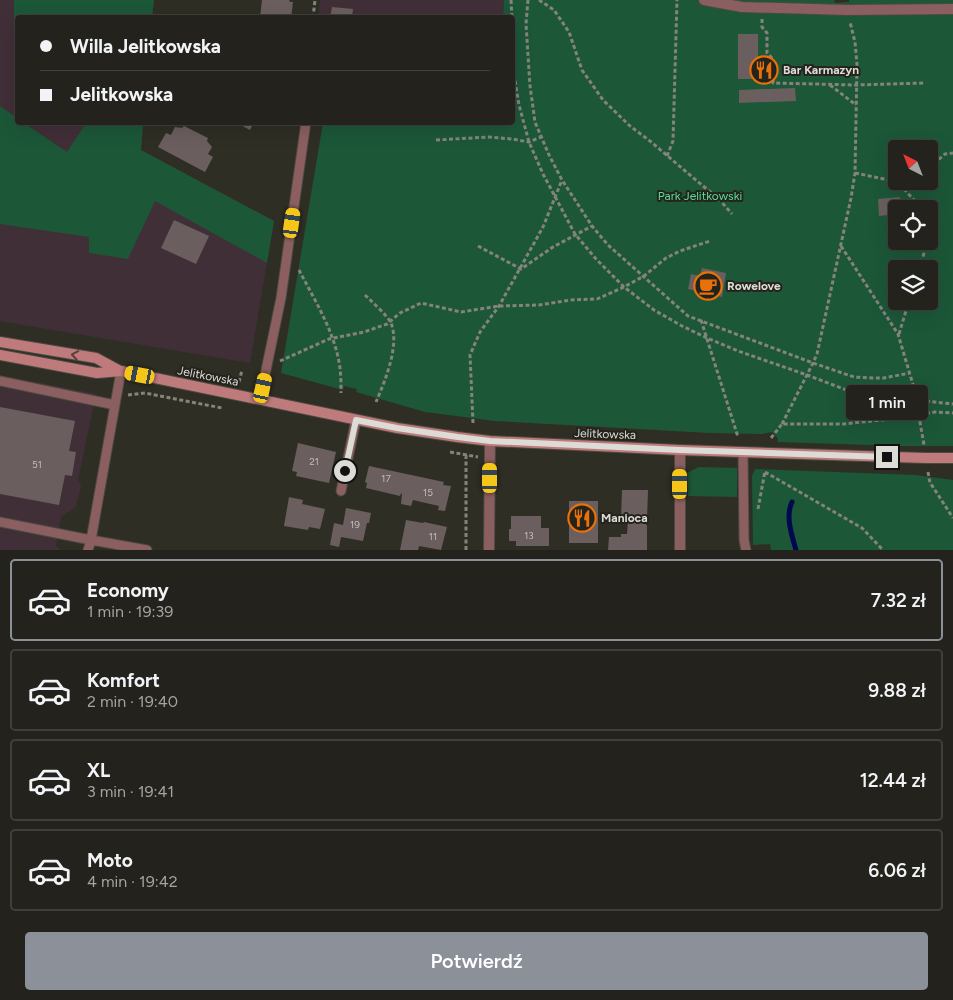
<!DOCTYPE html>
<html lang="pl">
<meta charset="utf-8">
<style>
body{margin:0;font-family:Figtree,sans-serif;background:#2f2f29;color:#f1f3f6;height:100vh;display:flex;flex-direction:column;font-size:19px;white-space:nowrap}
*{box-sizing:border-box;margin:0}
p{font-size:16px;color:#a3a4a3}
.icon{flex:none;width:28px;height:28px;fill:none;stroke:currentColor;stroke-width:2;stroke-linecap:round;stroke-linejoin:round}
.map{position:relative;height:550px;overflow:hidden}
.sheet{display:flex;flex-direction:column;background:#23221c;flex:1}
.sheet>*{flex:none}
.hud{position:absolute;left:15px;top:15px;width:500px;height:110px;border-radius:5px;box-shadow:0 5px 20px #0002,0 0 0 1px #403f3b;display:grid;align-content:center;height:110px;padding:0 25px;background:#23221c}
.needle{width:32px;rotate:318deg}
.fabs{position:absolute;left:888px;top:140px;display:grid;gap:10px}
.fabs a{display:grid;place-items:center;width:50px;height:50px;border-radius:5px;background:#23221c;box-shadow:0 5px 20px #0002,0 0 0 1px #403f3b;font-size:25px}
.end{position:absolute;width:22px;height:22px;margin:-11px;border:6px solid #dcdbd6;background:#111;box-shadow:0 0 0 2px #111}
.from{border-radius:50%}
.bubble{position:absolute;height:35px;border-radius:5px;background:#23221c;box-shadow:0 5px 20px #0002,0 0 0 1px #403f3b;font-size:16px;font-weight:600;line-height:35px;text-align:center}
.car{position:absolute;width:15px;height:30px;margin:-15px -8px;border-radius:6px;box-shadow:0 0 4px 1px #0007;background:linear-gradient(#f5c518 24%,#345 0 40%,#f5c518 0 76%,#345 0 86%,#f5c518 0)}
.hud b{display:flex;align-items:center;gap:18px;height:48px;font-size:19px}
.hud b+b{border-top:1px solid #403f3b}
.hud i{width:12px;height:12px;background:#f1f3f6}
ul{padding:9px 0 0;list-style:none}
li{display:flex;align-items:center;gap:15px;height:82px;margin:0 10px 8px;padding:0 15px;border:2px solid #403f3b;border-radius:5px}
li div{flex:1}
li b{display:block;font-size:19px}
li em{font-style:normal;font-weight:600}
li.on{border-color:#8c9099}
li>.icon{width:45px;height:45px;stroke-width:1.5}
.cta{display:flex;gap:10px;margin-top:auto;padding:10px 25px}
.cta a{flex:1;height:58px;border-radius:5px;background:#8c9099;color:#fff;font-size:20px;font-weight:600;line-height:58px;text-align:center}
.map>svg:first-child{display:block}
.commercial{fill:#412f38}
.green{fill:#1c5738;fill-rule:evenodd}
.lines{fill:none;stroke-linecap:round;stroke-linejoin:round}
.stream{stroke:#000950;stroke-width:5}
.building{fill:#6a5f5e}
.lane-casing{stroke:#4b4a41;stroke-width:11}
.street-casing{stroke:#4b4a41;stroke-width:12}
.secondary-casing{stroke:#4b4a41;stroke-width:12}
.path{stroke:#84837c;stroke-width:3;stroke-dasharray:4 2.5;stroke-linecap:butt}
.lane{stroke:#8b5f60;stroke-width:9}
.street{stroke:#8b5f60;stroke-width:10}
.secondary{stroke:#bf7a7c;stroke-width:10}
.oneway{stroke:#5b423e}
.route{stroke:#dcdbd6;stroke-width:6}
.labels{text-anchor:middle;dominant-baseline:central;stroke-width:4;stroke-linejoin:round;paint-order:stroke}
.number-label{font-size:10px;fill:#c0bcb8}
.poi-label{font-size:12px;font-weight:bold;fill:#dcdbd6;stroke:#25241c;text-anchor:start}
.park-label{font-size:12px;fill:#57df97;stroke:#25241c}
.street-label{font-size:12px;fill:#dcdbd6;stroke:#25241c}
</style>
<div class="map">
<svg width="953" height="550" viewBox="0 0 953 550">
<rect width="100%" height="100%" fill="#2f2e25"/>
<path class="commercial" d="M0,0H154L152,17L18,18V122L143,123L141,150L274,221L250,363L0,321Z
M320,0H504L503,17L318,18Z
M0,375L96,394L78,480L81,485L76,507L61,517L56,546L61,550H0Z"/>
<path class="green" d="M14,0H154L152,17L18,18L17,57L14,55Z
M504,0H834L835,3L849,2V0H953V446H903L778,442L777,437L772,432L762,434L709,433L495,421L425,412L356,392L357,389L344,386L343,390L281,373L323,123L512,122V18L503,17ZM896,149H929V181H896ZM896,209H929V241H896ZM896,269H929V301H896Z
M0,106L17,118L18,122L24,123L67,152L86,123H143L141,150L274,221L267,263L155,201L128,259L89,253V237L0,224Z
M699,467L737,468V497L688,496L687,473Z
M755,469L915,475L953,480V550H771L770,544L753,545L752,476Z"/>
<g class="lines">
<path class="stream" d="M792,502C785,516 792,536 796,550"/>
</g>
<path class="building" d="M262,0H289L290,2H293L291,18H260Z
M332,7L353,9L352,18H330Z
M738,34H758V79H738Z
M795,88L796,101L739,103V90Z
M235,122H254L250,130Z
M184,126L208,138L207,141L212,147L208,154L213,157L205,172L158,147L166,133L171,135L175,127L182,128Z
M900,197L901,209H896V214L879,216L878,199Z
M174,220L209,236L196,264L161,248Z
M702,268L726,273L722,297L688,289L691,274L700,276Z
M0,407L75,421L69,451L76,452L72,476L65,475L59,505L0,494Z
M298,443L336,452L329,483L296,476L297,472L292,471Z
M369,466L444,482L443,485L451,486L445,511L438,510L439,506L413,500L411,506L401,504L402,494L401,493L400,496L366,488L367,483L365,482Z
M622,490H648L647,520H646V525H647V550H608L609,537H621V534H627L628,519H621Z
M289,497L303,500L302,504L325,509L320,529L309,527L308,530L284,526Z
M569,501H598V543H569Z
M346,508L371,513L369,523H367L363,541L341,537L339,547L330,545L334,523L343,525Z
M511,516H541V528H549V546H516V541H509V529H511Z
M406,520L423,523L424,522L447,527L441,550L419,546L418,550H400Z"/>
<g class="lines">
<g class="lane-casing">
<path id="lane" d="M121,371L91,540L147,550
M0,381L115,405
M260,399L281,298L306,122
M743,452L744,540L746,550
M341,491L356,420
M0,522L91,540L88,550"/>
</g>
<g class="street-casing">
<path id="street" d="M704,0L742,7L847,10L953,9
M680,450V550
M489,550L490,441"/>
</g>
<g class="secondary-casing">
<path id="secondary" d="M0,342L96,358L120,371
M0,355L97,373L121,371L397,428L457,437L490,441L680,450L926,458H953"/>
</g>
<path class="path" d="M511,0L512,18
M528,0L526,24L530,86L535,122L549,155L562,180L592,226L608,245L688,316L813,363L854,377L872,378H884L910,373
M539,0L554,10L569,32L582,70L603,100L630,126L650,141L697,181L719,199L732,214
M313,18L315,0
M762,19V27L767,33V53L773,59V83L856,85L925,83
M512,42L514,74L519,105L529,142L543,174L575,234L596,259L624,287L654,310L682,326L707,338L738,351L807,375L857,394L877,399H907L953,404
M830,85L856,105
M436,140L488,137L512,139L529,142L541,137
M667,156L673,141L677,0
M929,168L945,154L953,153
M855,173L889,180L905,190L922,209
M905,190L914,181
M929,214L934,217L929,239
M478,246L521,269L553,247L592,226
M841,246L898,334L914,388L924,445
M919,269L928,241
M299,270C314,299 333,329 339,362C341,372 341,383 341,393
M365,295C371,301 388,316 391,323C400,345 385,381 376,402
M701,320L738,437
M899,334L909,301
M280,361L329,339L364,332L387,324L400,313L421,303L461,312L499,306L539,305L571,300L597,299L624,287L644,276L666,258L680,251L710,241
M239,382L242,370
M128,395L145,393L222,408
M473,423L470,355L480,332L499,306L543,227L562,180
M782,424L813,363L817,354L851,198L855,173L857,64L855,42L850,22
M771,438L782,424H843L892,419L935,412L953,413
M450,452L478,457
M765,472L862,528L883,550
M928,472L930,483L933,487L953,518
M758,509L765,471
M466,550V455"/>
<use href="#lane" class="lane"/>
<use href="#street" class="street"/>
<use href="#secondary" class="secondary"/>
</g>
<defs><path id="oneway-chevron" d="M-2-3.5L2.5 0L-2 3.5" fill="none" stroke-width="1.6" stroke-linecap="round" stroke-linejoin="round" transform="scale(1.25)"/></defs>
<use class="oneway" href="#oneway-chevron" transform="translate(75 355) rotate(-170)"/>
<g class="lines">
<path class="route" d="M345,471L356,420L397,428L458,437L490,441L680,450L887,457"/>
</g>
<defs>
<g id="restaurant-ring" transform="scale(1.4375)"><circle r="9.5" fill="#25241c" stroke="#e8710a" stroke-width="1.5"/><path d="M-5-6h1v4h1v-4h1v4h1v-4h1v5L-1.5 .5V6h-2V.5L-5-1ZM5-6V6H3V1.5H1.5Q1.5-4 5-6Z" fill="#e8710a"/></g>
<g id="cafe-ring" transform="scale(1.4375)"><circle r="9.5" fill="#25241c" stroke="#e8710a" stroke-width="1.5"/><path d="M-5.5-4.5H6V0H3Q3 3.5 0 3.5H-2.5Q-5.5 3.5-5.5 0ZM3-3.2v2h1.7v-2ZM-6 4.5H4V6H-6Z" fill="#e8710a"/></g>
</defs>
<g fill-rule="evenodd">
<use href="#restaurant-ring" x="764" y="70"/>
<use href="#cafe-ring" x="708" y="286"/>
<use href="#restaurant-ring" x="582" y="518"/>
</g>
<g class="labels">
<g class="number-label">
<text x="314" y="461">21</text>
<text x="37" y="464">51</text>
<text x="386" y="478">17</text>
<text x="428" y="492">15</text>
<text x="355" y="524">19</text>
<text x="529" y="535">13</text>
<text x="433" y="536">11</text>
</g>
<g class="poi-label">
<text x="783" y="70">Bar Karmazyn</text>
<text x="727" y="286">Rowelove</text>
<text x="601" y="518">Manioca</text>
</g>
<g class="park-label">
<text x="700" y="196">Park Jelitkowski</text>
</g>
<g class="street-label">
<text transform="translate(208 376) rotate(11)">Jelitkowska</text>
<text transform="translate(605 434) rotate(2)">Jelitkowska</text>
</g>
</g>
</svg>
<div class="fabs">
<a><svg class="needle" viewBox="-14 -14 28 28"><path d="M0-13l5 13h-10z" fill="#e53935"/><path d="M0 13l5-13h-10z" fill="#a3a4a3"/></svg></a>
<a><svg class="icon" aria-label="locate" viewBox="0 0 24 24"><circle cx="12" cy="12" r="6"/><path d="M12 2v4M12 18v4M2 12h4M18 12h4"/></svg></a>
<a><svg class="icon" aria-label="layers" viewBox="0 0 24 24"><path d="M12 4l9 5-9 5-9-5zM3 14l9 5 9-5"/></svg></a>
</div>
<i class="end from" style="left:345px;top:471px"></i>
<i class="end" style="left:887px;top:457px"></i>
<div class="bubble" style="left:846px;top:385px;width:82px">1 min</div>
<i class="car" style="left:292px;top:223px;rotate:8deg"></i>
<i class="car" style="left:140px;top:375px;rotate:281deg"></i>
<i class="car" style="left:263px;top:388px;rotate:12deg"></i>
<i class="car" style="left:490px;top:478px;rotate:0deg"></i>
<i class="car" style="left:680px;top:484px;rotate:0deg"></i>
<div class="hud">
<b><i class="from"></i>Willa Jelitkowska</b>
<b><i></i>Jelitkowska</b>
</div>
</div>
<section class="sheet">
<ul>
<li class="on"><svg class="icon" aria-label="car" viewBox="0 0 24 24"><path d="M5 17H2v-5l4-1 3-4h7l3 4 3 1v5h-3M9 17h6M6 11h13"/><circle cx="7" cy="17" r="2"/><circle cx="17" cy="17" r="2"/></svg><div><b>Economy</b><p>1 min · 19:39</p></div><em>7.32 zł</em></li>
<li><svg class="icon" aria-label="car" viewBox="0 0 24 24"><path d="M5 17H2v-5l4-1 3-4h7l3 4 3 1v5h-3M9 17h6M6 11h13"/><circle cx="7" cy="17" r="2"/><circle cx="17" cy="17" r="2"/></svg><div><b>Komfort</b><p>2 min · 19:40</p></div><em>9.88 zł</em></li>
<li><svg class="icon" aria-label="car" viewBox="0 0 24 24"><path d="M5 17H2v-5l4-1 3-4h7l3 4 3 1v5h-3M9 17h6M6 11h13"/><circle cx="7" cy="17" r="2"/><circle cx="17" cy="17" r="2"/></svg><div><b>XL</b><p>3 min · 19:41</p></div><em>12.44 zł</em></li>
<li><svg class="icon" aria-label="car" viewBox="0 0 24 24"><path d="M5 17H2v-5l4-1 3-4h7l3 4 3 1v5h-3M9 17h6M6 11h13"/><circle cx="7" cy="17" r="2"/><circle cx="17" cy="17" r="2"/></svg><div><b>Moto</b><p>4 min · 19:42</p></div><em>6.06 zł</em></li>
</ul>
<div class="cta"><a>Potwierdź</a></div>
</section>
